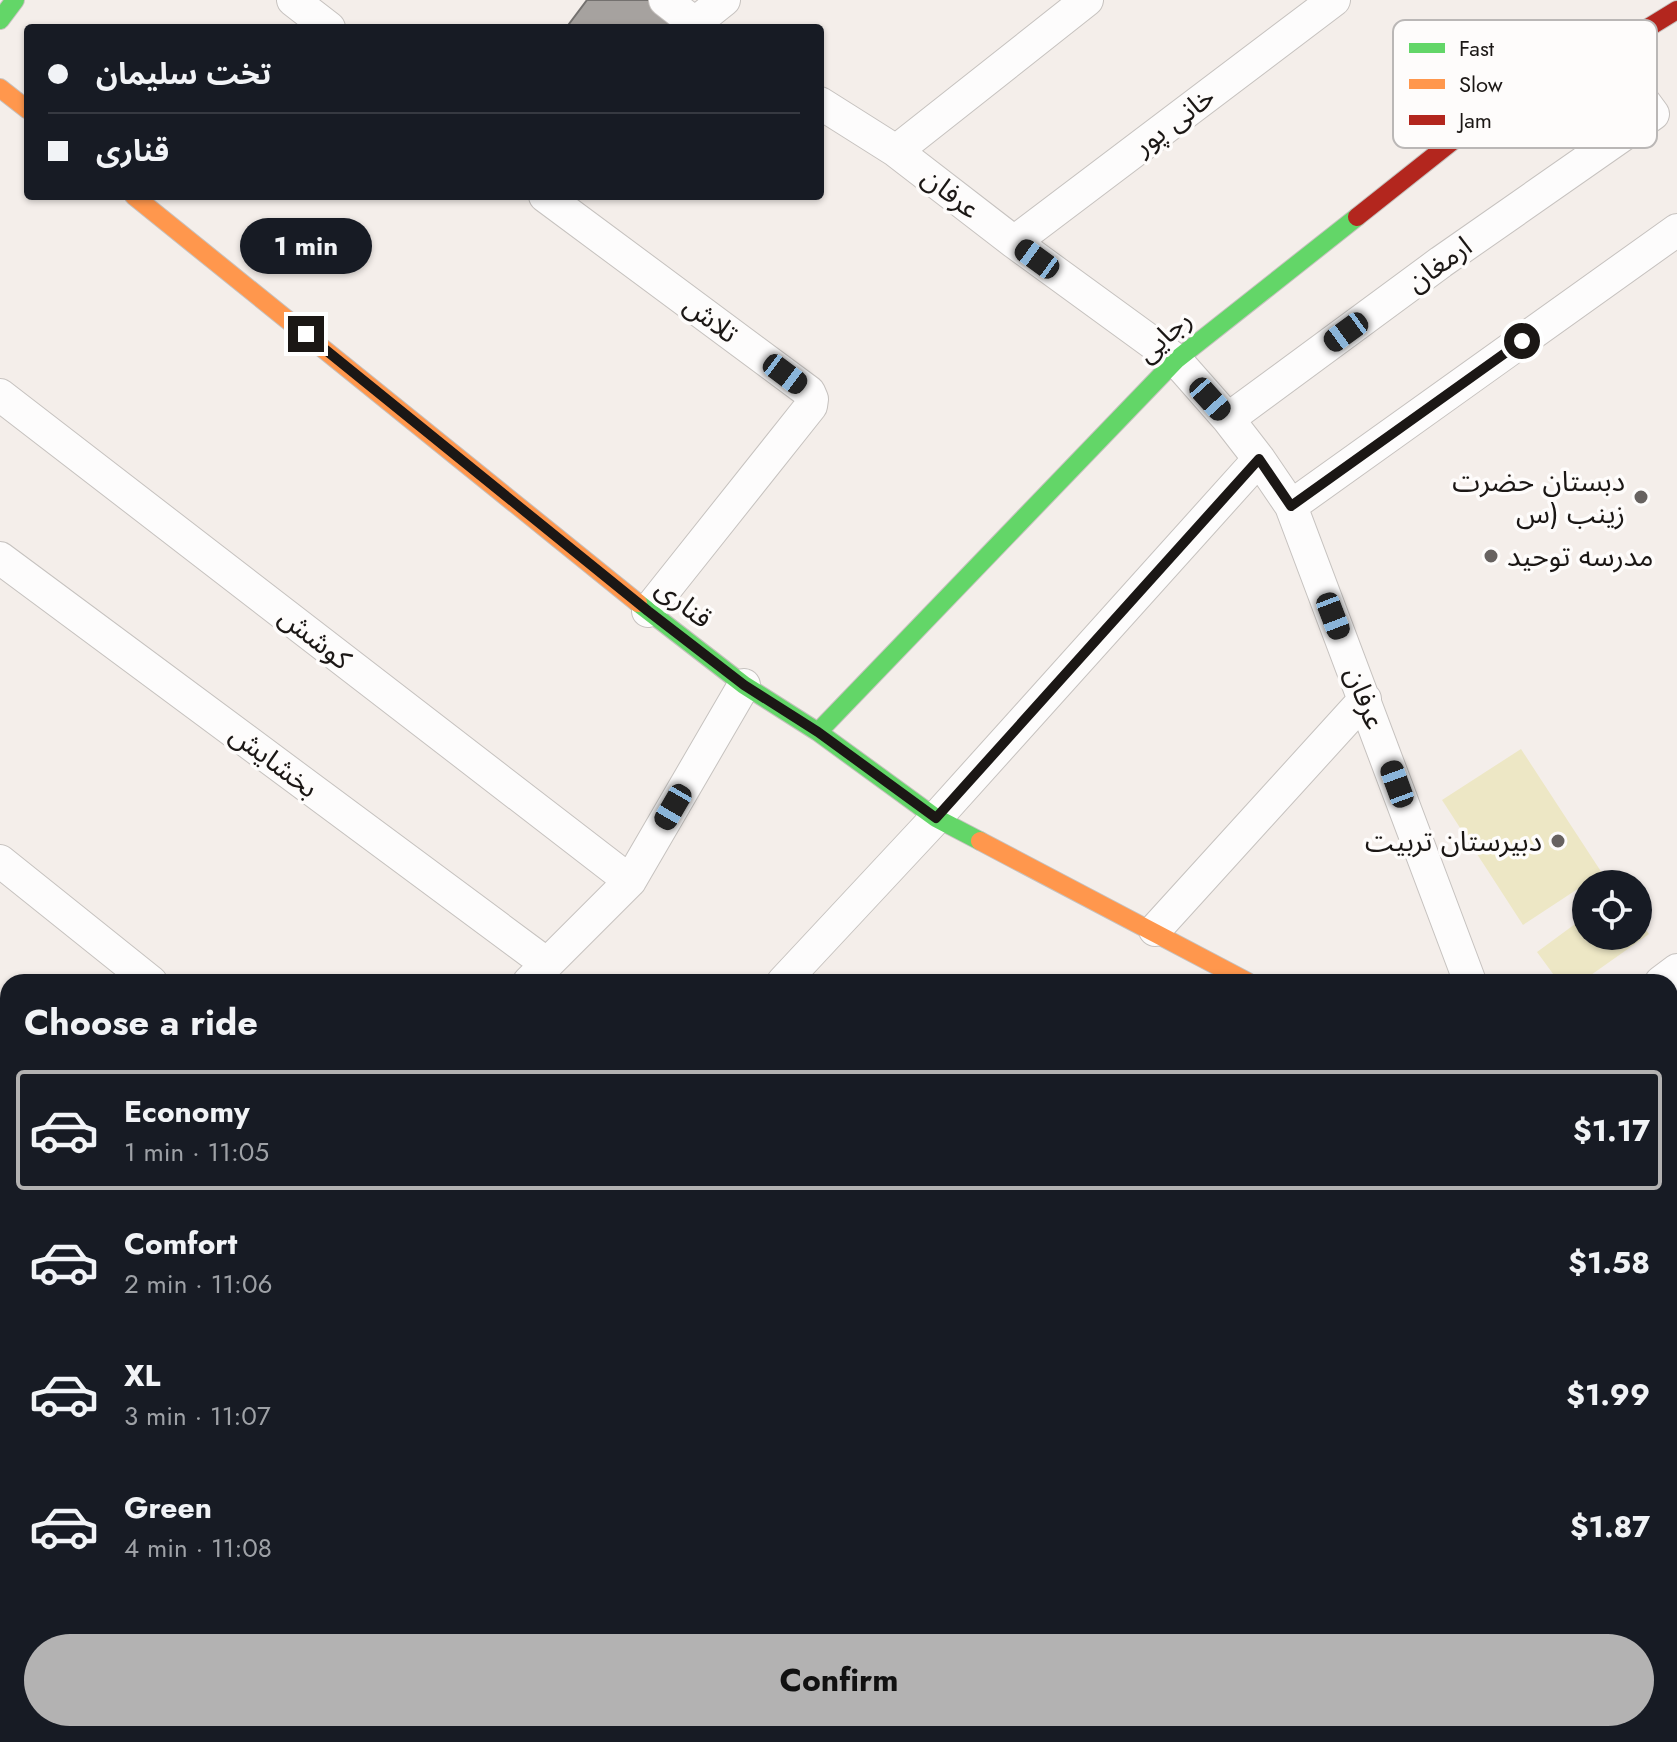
<!DOCTYPE html>
<meta charset="utf-8">
<style>
body{margin:0;font-family:Jost,"Noto Sans Arabic",sans-serif;background:#20242c;color:#f1f3f6;height:100vh;display:flex;flex-direction:column;font-size:30px;white-space:nowrap}
*{box-sizing:border-box;margin:0}
p{font-size:26px;color:#9ea1a6}
.icon{flex:none;width:44px;height:44px;fill:none;stroke:currentColor;stroke-width:2;stroke-linecap:round;stroke-linejoin:round}
.map{position:relative;flex:1;overflow:hidden}
.sheet{position:absolute;left:0px;top:974px;width:1678px;height:768px;display:flex;flex-direction:column;background:#171b24;border-radius:24px 24px 0 0;box-shadow:0 2px 6px #0004}
.sheet>*{flex:none}
.top-card{position:absolute;left:24px;top:24px;width:800px;height:176px;border-radius:8px;box-shadow:0 2px 6px #0004;display:grid;align-content:center;height:176px;padding:0 24px;background:#171b24}
.tools{position:absolute;left:1572px;top:870px;display:grid;gap:16px}
.tools a{display:grid;place-items:center;width:80px;height:80px;border-radius:50%;background:#171b24;box-shadow:0 2px 6px #0004;font-size:40px}
.end{position:absolute;width:36px;height:36px;margin:-18px;border:10px solid #1b1715;background:#fff;box-shadow:0 0 0 4px #fff}
.from{border-radius:50%}
.bubble{position:absolute;height:56px;border-radius:28px;background:#171b24;box-shadow:0 2px 6px #0004;font-size:26px;font-weight:700;line-height:56px;text-align:center}
.car{position:absolute;width:24px;height:48px;margin:-24px -12px;border-radius:10px;box-shadow:0 0 6px 2px #0007;background:linear-gradient(#222 24%,#8ab4d8 0 40%,#222 0 76%,#8ab4d8 0 86%,#222 0)}
.top-card b{display:flex;align-items:center;gap:28px;height:76px;font-size:30px}
.top-card b+b{border-top:2px solid #363941}
.top-card i{width:20px;height:20px;background:#f1f3f6}
ul{padding:0;list-style:none}
li{display:flex;align-items:center;gap:24px;height:120px;margin:0 16px 12px;padding:0 8px;border:4px solid transparent;border-radius:8px}
li div{flex:1}
li b{display:block;font-size:30px}
li em{font-style:normal;font-weight:700}
li.selected{border-color:#b3b2b2}
li>.icon{width:72px;height:72px;stroke-width:1.5}
h2{padding:0 24px;font-size:36px;line-height:96px}
.primary-button{display:flex;gap:16px;margin-top:auto;padding:16px 24px}
.primary-button a{flex:1;height:92px;border-radius:48px;background:#b3b2b2;color:#111;font-size:32px;font-weight:700;line-height:92px;text-align:center}
.map>svg:first-child{display:block}
.garden{fill:#ede7c5}
.building{fill:#a6a29f;stroke:#74716f;stroke-width:2}
.lines{fill:none;stroke-linecap:round;stroke-linejoin:round}
.street-casing{stroke:#c6c2bf;stroke-width:34}
.fast-casing{stroke:#c6c2bf;stroke-width:20}
.slow-casing{stroke:#c6c2bf;stroke-width:20}
.jam-casing{stroke:#c6c2bf;stroke-width:20}
.street{stroke:#fdfcfc;stroke-width:32}
.fast{stroke:#63d668;stroke-width:18}
.slow{stroke:#ff974d;stroke-width:18}
.jam{stroke:#b3261e;stroke-width:18}
.route{stroke:#1b1715;stroke-width:10}
.poi-dot{fill:#676260;stroke:#fefcfb;stroke-width:3}
.labels{text-anchor:middle;dominant-baseline:central;stroke-width:7;stroke-linejoin:round;paint-order:stroke}
.street-label{font-size:28px;fill:#1b1715;stroke:#fefcfb}
.poi-label{font-size:28px;fill:#1b1715;stroke:#fefcfb;text-anchor:end}
.key{fill:#fefcfb;stroke:#bab7b6;stroke-width:2}
.key-label{font-size:22px;fill:#1b1715}
</style>
<div class="map">
<svg width="1677" height="1742" viewBox="0 0 1677 1742">
<rect width="100%" height="100%" fill="#f4eeea"/>
<path class="garden" d="M1521,749L1602,873L1523,925L1442,800Z
M1586,916V936H1638V919L1649,934L1581,982H1559L1537,952Z"/>
<path class="building" d="M587,0H662L700,28H566Z"/>
<g class="lines">
<g class="street-casing">
<path id="street" d="M293,0L329,28
M665,0L701,28
M694,24L724,0
M820,103L896,151L1014,242L1176,360L1228,419L1259,459L1291,506L1470,982
M896,151L1087,0
M545,196L809,392L812,399L811,406L648,611
M1014,242L1334,0
M0,395L630,881
M1228,419L1441,262L1653,114L1597,38
M1291,506L1677,230
M0,558L547,964
M0,861L151,982
M1155,930L1365,699
M529,982L630,881L744,685
M783,982L936,818L1259,459
M1661,982L1677,970
M0,1126L8,1132
M0,1336L8,1342
M0,1503L8,1496
M1670,1548L1677,1550
M830,1734L837,1742
M1103,1734L1110,1742
M1445,1734L1452,1742
M338,1742L349,1734
M712,1742L723,1734
M1225,1742L1235,1734"/>
</g>
<g class="fast-casing">
<path id="fast" d="M0,20L15,0
M638,603L744,685L818,732L936,818L980,841
M818,732L1176,360L1357,217
M1670,1196L1677,1194"/>
</g>
<g class="slow-casing">
<path id="slow" d="M0,88L28,110
M134,196L638,603
M980,841L1248,982"/>
</g>
<g class="jam-casing">
<path id="jam" d="M1357,217L1546,67L1597,38L1633,37L1677,10"/>
</g>
<use href="#street" class="street"/>
<use href="#fast" class="fast"/>
<use href="#slow" class="slow"/>
<use href="#jam" class="jam"/>
</g>
<g class="lines">
<path class="route" d="M306,334L648,611L744,685L818,732L936,818L1259,459L1291,506L1522,341"/>
</g>
<g class="poi-dot">
<circle cx="1641" cy="497" r="8"/>
<circle cx="1491" cy="556" r="8"/>
<circle cx="1558" cy="841" r="8"/>
</g>
<g class="labels">
<g class="street-label">
<text transform="translate(1174 121) rotate(-37)">خانی پور</text>
<text transform="translate(951 193) rotate(38)">عرفان</text>
<text transform="translate(1439 264) rotate(-36)">ارمغان</text>
<text transform="translate(711 319) rotate(37)">تلاش</text>
<text transform="translate(1164 336) rotate(-42)">رجایی</text>
<text transform="translate(684 603) rotate(38)">قناری</text>
<text transform="translate(315 638) rotate(38)">کوشش</text>
<text transform="translate(1365 698) rotate(69)">عرفان</text>
<text transform="translate(274 761) rotate(37)">بخشایش</text>
</g>
<g class="poi-label">
<text x="1625" y="481">دبستان حضرت<tspan x="1625" dy="32">زینب (س</tspan></text>
<text x="1507" y="556" text-anchor="start">مدرسه توحید</text>
<text x="1542" y="841">دبیرستان تربیت</text>
</g>
</g>
<rect x="1393" y="20" width="264" height="128" rx="12" class="key"/>
<rect x="1409" y="43" width="36" height="10" fill="#63d668"/>
<rect x="1409" y="79" width="36" height="10" fill="#ff974d"/>
<rect x="1409" y="115" width="36" height="10" fill="#b3261e"/>
<g class="key-label">
<text x="1459" y="56">Fast</text>
<text x="1459" y="92">Slow</text>
<text x="1459" y="128">Jam</text>
</g>
</svg>
<div class="tools">
<a><svg class="icon" aria-label="locate" viewBox="0 0 24 24"><circle cx="12" cy="12" r="6"/><path d="M12 2v4M12 18v4M2 12h4M18 12h4"/></svg></a>
</div>
<i class="end from" style="left:1522px;top:341px"></i>
<i class="end" style="left:306px;top:334px"></i>
<div class="bubble" style="left:240px;top:218px;width:132px">1 min</div>
<i class="car" style="left:1037px;top:259px;rotate:306deg"></i>
<i class="car" style="left:1346px;top:332px;rotate:234deg"></i>
<i class="car" style="left:785px;top:374px;rotate:127deg"></i>
<i class="car" style="left:1210px;top:399px;rotate:138deg"></i>
<i class="car" style="left:1333px;top:616px;rotate:159deg"></i>
<i class="car" style="left:1397px;top:784px;rotate:340deg"></i>
<i class="car" style="left:673px;top:807px;rotate:210deg"></i>
<div class="top-card">
<b><i class="from"></i>تخت سلیمان</b>
<b><i></i>قناری</b>
</div>
<section class="sheet">
<h2>Choose a ride</h2>
<ul>
<li class="selected"><svg class="icon" aria-label="car" viewBox="0 0 24 24"><path d="M5 17H2v-5l4-1 3-4h7l3 4 3 1v5h-3M9 17h6M6 11h13"/><circle cx="7" cy="17" r="2"/><circle cx="17" cy="17" r="2"/></svg><div><b>Economy</b><p>1 min · 11:05</p></div><em>$1.17</em></li>
<li><svg class="icon" aria-label="car" viewBox="0 0 24 24"><path d="M5 17H2v-5l4-1 3-4h7l3 4 3 1v5h-3M9 17h6M6 11h13"/><circle cx="7" cy="17" r="2"/><circle cx="17" cy="17" r="2"/></svg><div><b>Comfort</b><p>2 min · 11:06</p></div><em>$1.58</em></li>
<li><svg class="icon" aria-label="car" viewBox="0 0 24 24"><path d="M5 17H2v-5l4-1 3-4h7l3 4 3 1v5h-3M9 17h6M6 11h13"/><circle cx="7" cy="17" r="2"/><circle cx="17" cy="17" r="2"/></svg><div><b>XL</b><p>3 min · 11:07</p></div><em>$1.99</em></li>
<li><svg class="icon" aria-label="car" viewBox="0 0 24 24"><path d="M5 17H2v-5l4-1 3-4h7l3 4 3 1v5h-3M9 17h6M6 11h13"/><circle cx="7" cy="17" r="2"/><circle cx="17" cy="17" r="2"/></svg><div><b>Green</b><p>4 min · 11:08</p></div><em>$1.87</em></li>
</ul>
<div class="primary-button"><a>Confirm</a></div>
</section>
</div>
